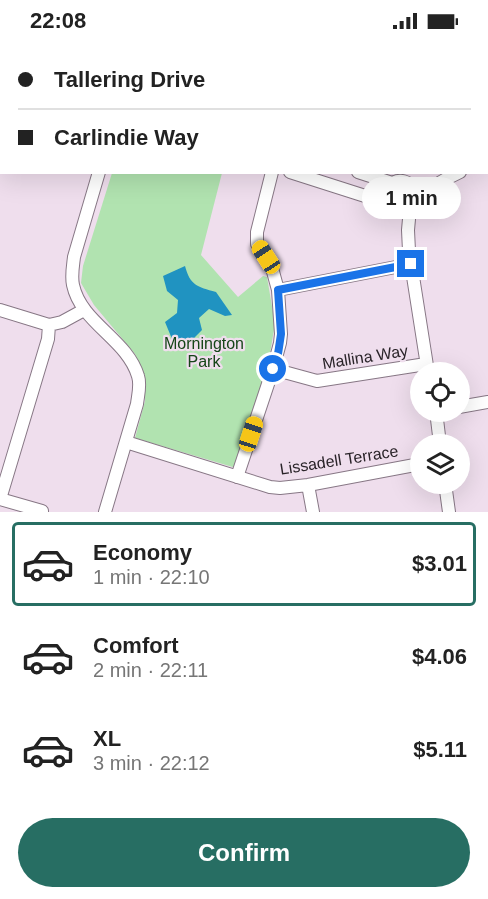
<!DOCTYPE html>
<meta charset="utf-8">
<style>
body{margin:0;font-family:Helvetica,sans-serif;background:#f6f6f6;color:#222;height:100vh;display:flex;flex-direction:column;font-size:22px;white-space:nowrap}
*{box-sizing:border-box;margin:0}
p{font-size:20px;color:#767676}
.icon{flex:none;width:33px;height:33px;fill:none;stroke:currentColor;stroke-width:2;stroke-linecap:round;stroke-linejoin:round}
.map{position:relative;height:470px;overflow:hidden}
.drawer{display:flex;flex-direction:column;background:#fff;flex:1}
.drawer>*{flex:none}
.top-card{position:absolute;left:0px;top:0px;width:489px;height:132px;box-shadow:0 6px 24px #0002;display:grid;align-content:center;height:132px;padding:0 18px;background:#fff}
.fabs{position:absolute;left:410px;top:320px;display:grid;gap:12px}
.fabs a{display:grid;place-items:center;width:60px;height:60px;border-radius:50%;background:#fff;box-shadow:0 6px 24px #0002;font-size:30px}
.end{position:absolute;width:27px;height:27px;margin:-14px;border:8px solid #1a73e8;background:#fff;box-shadow:0 0 0 3px #fff}
.from{border-radius:50%}
.bubble{position:absolute;height:42px;border-radius:21px;background:#fff;box-shadow:0 6px 24px #0002;font-size:20px;font-weight:600;line-height:42px;text-align:center}
.car{position:absolute;width:18px;height:36px;margin:-18px -9px;border-radius:8px;box-shadow:0 0 4px 2px #0007;background:linear-gradient(#f5c518 24%,#345 0 40%,#f5c518 0 76%,#345 0 86%,#f5c518 0)}
.top-card b{display:flex;align-items:center;gap:21px;height:57px;font-size:22px}
.top-card b+b{border-top:2px solid #e0e0e0}
.top-card i{width:15px;height:15px;background:#222}
ul{padding:10px 0 0;list-style:none}
li{display:flex;align-items:center;gap:18px;height:84px;margin:0 12px 9px;padding:0 6px;border:3px solid transparent;border-radius:6px}
li div{flex:1}
li b{display:block;font-size:22px}
li em{font-style:normal;font-weight:600}
li.selected{border-color:#276e63}
li>.icon{width:54px;height:54px;stroke-width:1.5}
.action{display:flex;gap:12px;margin-top:auto;padding:12px 18px}
.action a{flex:1;height:69px;border-radius:36px;background:#276e63;color:#fff;font-size:24px;font-weight:600;line-height:69px;text-align:center}
.status{display:flex;justify-content:space-between;align-items:center;height:42px;padding:0 30px;background:#fff;direction:ltr}
.status svg{height:16px;fill:currentColor}
.map>svg:first-child{display:block}
.green{fill:#b1e3b0}
.water{fill:#2093c1}
.lines{fill:none;stroke-linecap:round;stroke-linejoin:round}
.minor-casing{stroke:#877785;stroke-width:14}
.minor{stroke:#fff;stroke-width:12}
.route{stroke:#1a73e8;stroke-width:8}
.labels{text-anchor:middle;dominant-baseline:central;stroke-width:4.5;stroke-linejoin:round;paint-order:stroke}
.park-label{font-size:16px;fill:#154518;stroke:#efdeed}
.street-label{font-size:16px;fill:#2a2429;stroke:#efdeed}
</style>
<div class="status"><b>22:08</b><svg viewBox="0 0 49 12"><path d="M0 12V9h3v3zM5 12V6h3v6zM10 12V3h3v9zM15 12V0h3v12zM26 1h20v11H26zM47 4h2v5h-2z"/></svg></div>
<div class="map">
<svg width="488" height="470" viewBox="0 0 488 470">
<rect width="100%" height="100%" fill="#efdeed"/>
<path class="green" d="M199,0H488V112V2H199Z
M112,131H222L201,213L238,255L263,234L267,235L275,282L268,323L236,426L135,396L145,359L144,333L135,312L94,263L81,241L83,224Z"/>
<path class="water" d="M185,224C190,243 197,245 216,250L232,273L225,274L209,267L199,276L202,288L187,303L172,297L165,280L177,271L178,258L167,249L163,234Z"/>
<g class="lines">
<g class="minor-casing">
<path id="minor" d="M112,0L118,2
M177,0L186,2
M140,2V0
M196,2V0
M0,23L2,24
M0,41L2,42
M0,117L2,107
M99,130L74,215C73,224 71,234 73,243C81,281 127,297 138,334C141,343 138,353 137,362L105,470
M290,130L387,161
M358,130L392,141
M415,158C417,138 394,131 385,150C385,162 393,173 406,168C413,165 414,159 419,155C432,144 445,137 460,130
M410,166L408,188L409,209L428,330
M278,248L411,222
M0,268L49,283L62,280L84,268
M273,327L317,339L426,322
M459,365L488,360
M436,369L440,402
M126,400L270,445L280,446L308,443L420,422
M237,435L273,327L280,301L281,292L278,248L272,226L257,202V190L272,130
M445,441L449,470
M308,443L313,470
M0,457L48,297L49,283
M0,457L42,469"/>
</g>
<use href="#minor" class="minor"/>
</g>
<g class="lines">
<path class="route" d="M273,327L278,312L281,292L278,248L411,222"/>
</g>
<g class="labels">
<g class="park-label">
<text x="204" y="301">Mornington<tspan x="204" dy="18">Park</tspan></text>
</g>
<g class="street-label">
<text transform="translate(365 315) rotate(-9)">Mallina Way</text>
<text transform="translate(339 418) rotate(-9)">Lissadell Terrace</text>
</g>
</g>
</svg>
<div class="fabs">
<a><svg class="icon" aria-label="locate" viewBox="0 0 24 24"><circle cx="12" cy="12" r="6"/><path d="M12 2v4M12 18v4M2 12h4M18 12h4"/></svg></a>
<a><svg class="icon" aria-label="layers" viewBox="0 0 24 24"><path d="M12 4l9 5-9 5-9-5zM3 14l9 5 9-5"/></svg></a>
</div>
<i class="end from" style="left:273px;top:327px"></i>
<i class="end" style="left:411px;top:222px"></i>
<div class="bubble" style="left:362px;top:135px;width:99px">1 min</div>
<i class="car" style="left:266px;top:215px;rotate:327deg"></i>
<i class="car" style="left:251px;top:392px;rotate:18deg"></i>
<div class="top-card">
<b><i class="from"></i>Tallering Drive</b>
<b><i></i>Carlindie Way</b>
</div>
</div>
<section class="drawer">
<ul>
<li class="selected"><svg class="icon" aria-label="car" viewBox="0 0 24 24"><path d="M5 17H2v-5l4-1 3-4h7l3 4 3 1v5h-3M9 17h6M6 11h13"/><circle cx="7" cy="17" r="2"/><circle cx="17" cy="17" r="2"/></svg><div><b>Economy</b><p>1 min · 22:10</p></div><em>$3.01</em></li>
<li><svg class="icon" aria-label="car" viewBox="0 0 24 24"><path d="M5 17H2v-5l4-1 3-4h7l3 4 3 1v5h-3M9 17h6M6 11h13"/><circle cx="7" cy="17" r="2"/><circle cx="17" cy="17" r="2"/></svg><div><b>Comfort</b><p>2 min · 22:11</p></div><em>$4.06</em></li>
<li><svg class="icon" aria-label="car" viewBox="0 0 24 24"><path d="M5 17H2v-5l4-1 3-4h7l3 4 3 1v5h-3M9 17h6M6 11h13"/><circle cx="7" cy="17" r="2"/><circle cx="17" cy="17" r="2"/></svg><div><b>XL</b><p>3 min · 22:12</p></div><em>$5.11</em></li>
</ul>
<div class="action"><a>Confirm</a></div>
</section>
